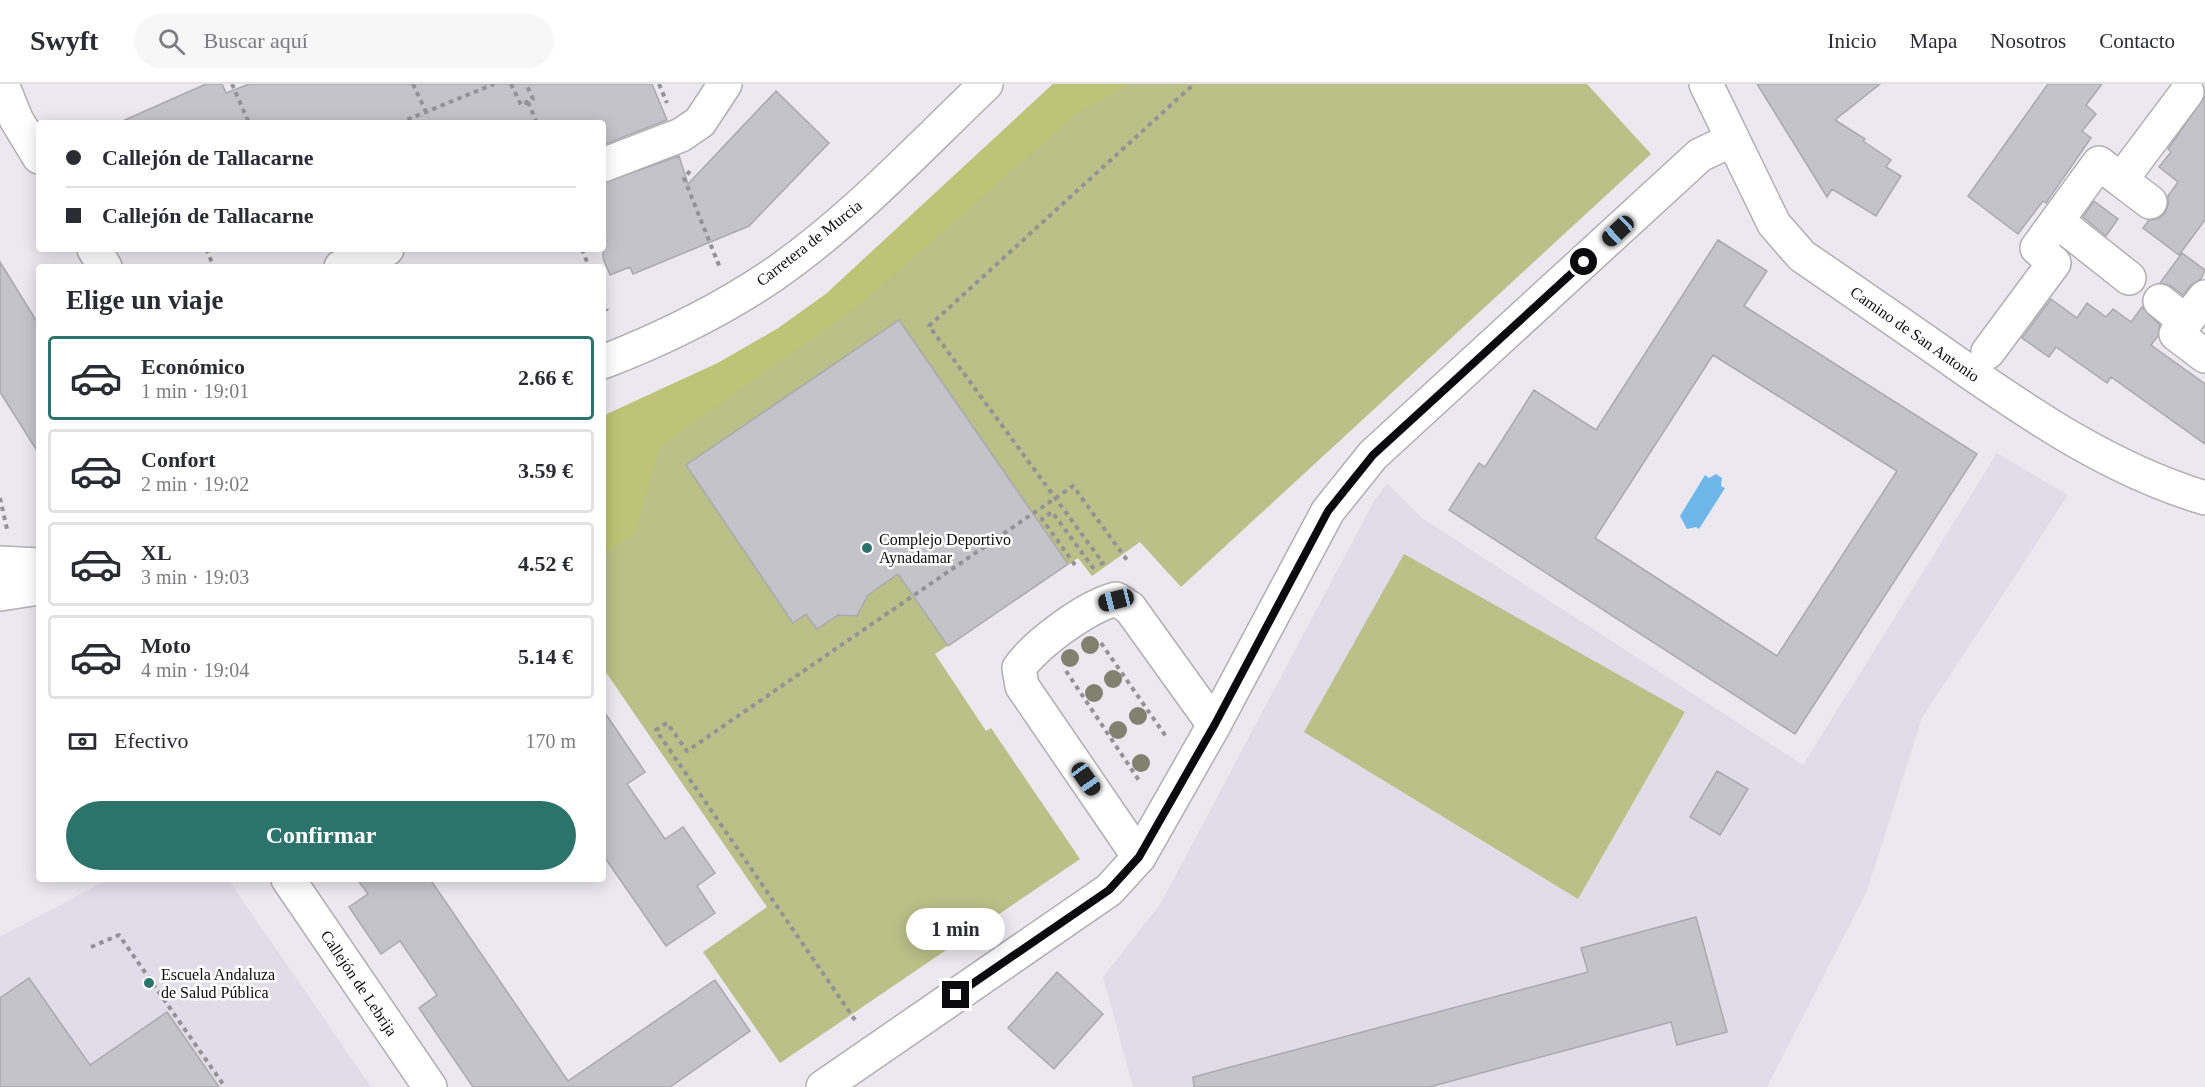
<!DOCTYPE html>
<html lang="es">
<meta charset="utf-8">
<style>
body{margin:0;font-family:"Times New Roman",serif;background:#f7f7f7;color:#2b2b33;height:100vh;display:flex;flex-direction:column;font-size:22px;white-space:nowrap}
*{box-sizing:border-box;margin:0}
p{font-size:20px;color:#7c7c81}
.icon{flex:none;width:33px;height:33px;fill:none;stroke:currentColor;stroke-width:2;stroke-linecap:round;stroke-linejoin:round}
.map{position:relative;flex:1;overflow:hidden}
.panel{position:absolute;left:36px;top:180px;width:570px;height:618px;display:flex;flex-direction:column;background:#fff;border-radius:6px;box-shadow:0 3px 15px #0003}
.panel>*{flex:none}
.guide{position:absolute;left:36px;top:36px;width:570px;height:132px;border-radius:6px;box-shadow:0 3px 15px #0003;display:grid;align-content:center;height:132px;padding:0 30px;background:#fff}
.end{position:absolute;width:27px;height:27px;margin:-14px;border:8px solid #0b0b0d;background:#fff;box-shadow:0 0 0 3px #fff}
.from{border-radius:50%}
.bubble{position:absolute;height:42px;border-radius:21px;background:#fff;box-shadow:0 3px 15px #0003;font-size:20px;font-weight:800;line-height:42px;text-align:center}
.car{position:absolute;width:18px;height:36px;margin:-18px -9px;border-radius:8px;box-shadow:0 0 4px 2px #0007;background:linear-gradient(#222 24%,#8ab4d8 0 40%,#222 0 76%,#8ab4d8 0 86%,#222 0)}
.guide b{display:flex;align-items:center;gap:21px;height:57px;font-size:22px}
.guide b+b{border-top:2px solid #e1e1e2}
.guide i{width:15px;height:15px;background:#2b2b33}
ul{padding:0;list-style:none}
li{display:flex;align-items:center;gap:18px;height:84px;margin:0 12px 9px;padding:0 18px;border:3px solid #e1e1e2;border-radius:6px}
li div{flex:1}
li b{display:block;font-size:22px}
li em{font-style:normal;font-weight:800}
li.on{border-color:#2c746b}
li>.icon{width:54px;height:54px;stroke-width:1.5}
h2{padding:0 30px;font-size:27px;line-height:72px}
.pay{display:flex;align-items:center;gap:15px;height:66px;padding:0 30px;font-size:22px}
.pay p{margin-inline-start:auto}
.button{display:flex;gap:12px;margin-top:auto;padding:12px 30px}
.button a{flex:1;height:69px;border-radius:36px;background:#2c746b;color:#fff;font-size:24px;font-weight:800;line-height:69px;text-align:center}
header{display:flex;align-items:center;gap:36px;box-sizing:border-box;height:84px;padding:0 30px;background:#fff;border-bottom:2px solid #e1e1e2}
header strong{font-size:28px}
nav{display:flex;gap:33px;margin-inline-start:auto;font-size:21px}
.search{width:420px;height:54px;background:#f7f7f7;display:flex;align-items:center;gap:15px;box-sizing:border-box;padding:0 21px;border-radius:33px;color:#7c7c81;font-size:22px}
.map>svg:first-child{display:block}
.built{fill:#e0dde9}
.green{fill:#bac088}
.forest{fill:#bdc475}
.water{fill:#6fb7ea}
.building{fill:#c3c3c9;stroke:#a9a9ae;stroke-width:1.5;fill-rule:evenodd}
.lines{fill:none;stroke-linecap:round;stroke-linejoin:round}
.street-casing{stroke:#afaeb3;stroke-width:36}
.secondary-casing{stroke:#afaeb3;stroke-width:36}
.path{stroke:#939296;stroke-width:4;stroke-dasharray:4.5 4.5;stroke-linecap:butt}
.street{stroke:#fff;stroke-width:33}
.secondary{stroke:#fff;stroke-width:33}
.tree{fill:#818170}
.route{stroke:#0b0b0d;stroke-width:8}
.poi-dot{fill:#2c746b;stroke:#fff;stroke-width:2}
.labels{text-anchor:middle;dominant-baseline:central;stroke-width:5;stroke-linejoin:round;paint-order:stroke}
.street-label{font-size:16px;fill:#0b0b0d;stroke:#fff}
.poi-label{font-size:16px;fill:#0b0b0d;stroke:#fff;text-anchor:start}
</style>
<header>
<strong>Swyft</strong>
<div class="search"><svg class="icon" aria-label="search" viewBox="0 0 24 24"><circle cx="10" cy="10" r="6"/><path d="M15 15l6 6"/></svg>Buscar aquí</div>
<nav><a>Inicio</a><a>Mapa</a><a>Nosotros</a><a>Contacto</a></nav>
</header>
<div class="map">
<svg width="2205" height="1003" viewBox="0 0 2205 1003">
<rect width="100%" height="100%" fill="#ebe9ef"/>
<path class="built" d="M1997,369L2068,411L1922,634L1867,807L1767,1003H1133L1103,893L1161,819L1374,417L1387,399L1422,434L1803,681Z
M109,795H228L371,1003H0V853Z"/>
<path class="green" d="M1053,0H1587L1651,70L1181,503L1140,458L1092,492L1078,474L935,570L986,647L991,644L1080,775L780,979L703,868L767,823L603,584V332L718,279L777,245L826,210Z
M1404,470L1685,628L1578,815L1304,648Z"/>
<path class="forest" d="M1053,0H1129L1076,30L857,223L660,362L635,449L603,471V332L718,279L777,245L826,210Z"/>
<path class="water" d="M1716,390L1722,394L1721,402L1725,404L1699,445L1696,443L1687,445L1680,432L1705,391L1709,394Z"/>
<path class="building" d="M206,0H222L226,9L249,0H652L667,36L603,61V39H118Z
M1757,0H1880L1835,36L1865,55L1863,57L1891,76L1886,83L1901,92L1876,132L1832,105L1827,113Z
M2048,0H2102L2086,21L2096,30L2082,47L2091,54L2046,119L2043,117L2018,150L1968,112Z
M776,7L829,59L749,142L633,190L630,183L610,191L603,174V99L679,72L688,100Z
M2205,12V136L2179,171L2143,144L2149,136L2158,135L2165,129L2168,121V112L2178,98L2159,83L2171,68L2168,65Z
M2094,117L2118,135L2106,152L2083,133Z
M1718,156L1767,187L1744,222L1977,370L1795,650L1449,426L1479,379L1485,383L1534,306L1596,346ZM1713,271L1897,387L1777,572L1595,454Z
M2182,169L2205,186L2201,195L2191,201L2183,211L2171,202L2160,199Z
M0,178L39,241V370L0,308Z
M2051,215L2077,234L2087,219L2106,233L2113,225L2131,238L2142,223L2160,241L2158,252L2151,261L2205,300V360L2111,293L2107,299L2056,263L2049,273L2022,254Z
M899,236L1068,480L948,562L898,490L868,511L857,532L838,531L817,545L806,530L793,539L686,381Z
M603,626L645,688L627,700L665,755L683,743L715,789L697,802L715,829L666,862L603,771Z
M1717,687L1748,705L1720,751L1690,733Z
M357,795H430L568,997L715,896L750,947L670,1003H473L419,924L437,911L400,857L381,870L349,823L368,810Z
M1696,833L1727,948L1677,961L1671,938L1429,1003H1194L1193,993L1588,888L1581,864Z
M1057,888L1103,930L1054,985L1008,944Z
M29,894L90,981L167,928L219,1003H0V914Z"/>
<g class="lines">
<g class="street-casing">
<path id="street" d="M2121,96L2150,118
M2057,137L2129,194
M2205,213L2176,250L2205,272
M2160,217L2186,238
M1988,268L2054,179L2037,164L2099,79L2121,96L2187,8
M1139,773L1022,602L1019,584C1037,559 1086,523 1116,515L1130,524L1214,641"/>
</g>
<g class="secondary-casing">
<path id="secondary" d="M2,0L16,35L39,73
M1706,0L1774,140L1802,172C1853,207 1904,242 1955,278C2034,333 2112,386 2205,414
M603,81L681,51L700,38L725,0
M94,165L105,183
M341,183L387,165
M603,278C662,255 720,227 773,191C851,137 918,65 986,0
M0,479L39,481
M0,510L39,504
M288,795L430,1003
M823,1003L1109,806L1139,773L1214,641L1328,427L1373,371L1700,71L1732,56"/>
</g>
<path class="path" d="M232,0L249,39
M413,0L426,28
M511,0L521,21L533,15L526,0
M659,0L667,19
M528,18L537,39
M399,39L494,0
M690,87L684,94L720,184
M206,165L214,183
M582,165L589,183
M603,217L607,227
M0,414L7,445
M1100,480L1103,479L929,242L1194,0
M1075,481L1042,435L1052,428L1094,485
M1101,559L1167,654
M1066,587L1140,698
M91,863L119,851L225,1003
M855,936L656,646L667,639L687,667L1073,402L1127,476"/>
<use href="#street" class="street"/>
<use href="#secondary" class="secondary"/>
</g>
<g class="tree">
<circle cx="1090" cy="561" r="9"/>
<circle cx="1070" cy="574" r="9"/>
<circle cx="1113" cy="595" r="9"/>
<circle cx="1094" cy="609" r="9"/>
<circle cx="1138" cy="632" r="9"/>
<circle cx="1118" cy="646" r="9"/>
<circle cx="1141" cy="679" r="9"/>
</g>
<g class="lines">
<path class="route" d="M956,911L1109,806L1139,773L1215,640L1328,427L1373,371L1584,178"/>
</g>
<g class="poi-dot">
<circle cx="867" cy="464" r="6"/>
<circle cx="149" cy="899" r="6"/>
</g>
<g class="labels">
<g class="street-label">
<text transform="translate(809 159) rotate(-38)">Carretera de Murcia</text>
<text transform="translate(1915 250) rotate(35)">Camino de San Antonio</text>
<text transform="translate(359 899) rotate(56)">Callejón de Lebrija</text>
</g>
<g class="poi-label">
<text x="879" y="455">Complejo Deportivo<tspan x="879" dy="18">Aynadamar</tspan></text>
<text x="161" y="890">Escuela Andaluza<tspan x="161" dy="18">de Salud Pública</tspan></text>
</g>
</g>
</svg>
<i class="end from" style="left:1584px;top:178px"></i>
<i class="end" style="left:956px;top:911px"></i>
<div class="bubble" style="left:906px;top:824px;width:99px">1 min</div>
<i class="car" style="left:1618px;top:147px;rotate:227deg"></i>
<i class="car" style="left:1116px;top:516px;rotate:256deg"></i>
<i class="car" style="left:1086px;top:695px;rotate:145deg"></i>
<div class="guide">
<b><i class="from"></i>Callejón de Tallacarne</b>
<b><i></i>Callejón de Tallacarne</b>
</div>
<section class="panel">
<h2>Elige un viaje</h2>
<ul>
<li class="on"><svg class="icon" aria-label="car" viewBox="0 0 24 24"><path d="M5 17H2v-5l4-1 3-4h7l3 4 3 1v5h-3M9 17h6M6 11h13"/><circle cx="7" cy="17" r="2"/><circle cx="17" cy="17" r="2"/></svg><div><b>Económico</b><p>1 min · 19:01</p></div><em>2.66 €</em></li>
<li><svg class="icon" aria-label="car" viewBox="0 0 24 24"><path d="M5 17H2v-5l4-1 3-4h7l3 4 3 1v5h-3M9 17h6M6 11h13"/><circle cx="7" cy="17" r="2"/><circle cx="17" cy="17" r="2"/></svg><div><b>Confort</b><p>2 min · 19:02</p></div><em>3.59 €</em></li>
<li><svg class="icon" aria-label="car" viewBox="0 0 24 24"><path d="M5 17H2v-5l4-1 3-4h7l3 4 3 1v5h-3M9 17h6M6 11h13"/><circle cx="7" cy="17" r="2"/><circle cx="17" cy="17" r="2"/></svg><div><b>XL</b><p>3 min · 19:03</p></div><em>4.52 €</em></li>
<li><svg class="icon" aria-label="car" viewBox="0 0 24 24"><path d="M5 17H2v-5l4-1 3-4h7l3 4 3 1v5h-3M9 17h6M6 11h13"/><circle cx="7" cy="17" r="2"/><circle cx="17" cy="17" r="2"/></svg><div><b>Moto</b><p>4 min · 19:04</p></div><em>5.14 €</em></li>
</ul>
<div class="pay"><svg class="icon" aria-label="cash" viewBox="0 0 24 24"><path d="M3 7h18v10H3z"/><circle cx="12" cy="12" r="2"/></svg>Efectivo<p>170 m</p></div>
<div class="button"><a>Confirmar</a></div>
</section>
</div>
